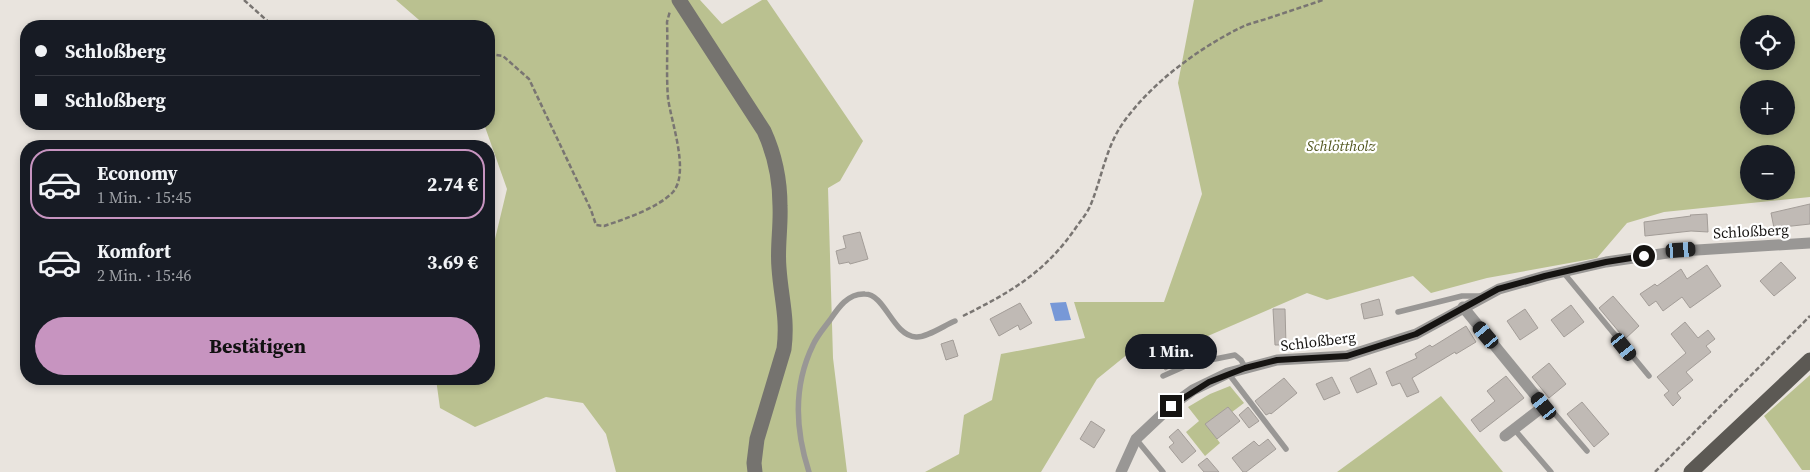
<!DOCTYPE html>
<html lang="de">
<meta charset="utf-8">
<style>
body{margin:0;font-family:"Source Serif 4",serif;background:#20242c;color:#f1f3f6;height:100vh;display:flex;flex-direction:column;font-size:19px;white-space:nowrap}
*{box-sizing:border-box;margin:0}
p{font-size:16px;color:#9ea1a6}
.icon{flex:none;width:28px;height:28px;fill:none;stroke:currentColor;stroke-width:2;stroke-linecap:round;stroke-linejoin:round}
.map{position:relative;flex:1;overflow:hidden}
.side{position:absolute;left:20px;top:140px;width:475px;height:245px;display:flex;flex-direction:column;background:#171b24;border-radius:20px;box-shadow:0 2px 8px #0003}
.side>*{flex:none}
.top-card{position:absolute;left:20px;top:20px;width:475px;height:110px;border-radius:20px;box-shadow:0 2px 8px #0003;display:grid;align-content:center;height:110px;padding:0 15px;background:#171b24}
.tools{position:absolute;left:1740px;top:15px;display:grid;gap:10px}
.tools a{display:grid;place-items:center;width:55px;height:55px;border-radius:50%;background:#171b24;box-shadow:0 2px 8px #0003;font-size:25px}
.end{position:absolute;width:22px;height:22px;margin:-11px;border:6px solid #161412;background:#fff;box-shadow:0 0 0 2px #fff}
.from{border-radius:50%}
.bubble{position:absolute;height:35px;border-radius:18px;background:#171b24;box-shadow:0 2px 8px #0003;font-size:16px;font-weight:700;line-height:35px;text-align:center}
.car{position:absolute;width:15px;height:30px;margin:-15px -8px;border-radius:6px;box-shadow:0 0 4px 1px #0007;background:linear-gradient(#222 24%,#8ab4d8 0 40%,#222 0 76%,#8ab4d8 0 86%,#222 0)}
.top-card b{display:flex;align-items:center;gap:18px;height:48px;font-size:19px}
.top-card b+b{border-top:1px solid #363941}
.top-card i{width:12px;height:12px;background:#f1f3f6}
ul{padding:9px 0 0;list-style:none}
li{display:flex;align-items:center;gap:15px;height:70px;margin:0 10px 8px;padding:0 5px;border:2px solid transparent;border-radius:20px}
li div{flex:1}
li b{display:block;font-size:19px}
li em{font-style:normal;font-weight:700}
li.active{border-color:#c794c0}
li>.icon{width:45px;height:45px;stroke-width:1.5}
.primary-button{display:flex;gap:10px;margin-top:auto;padding:10px 15px}
.primary-button a{flex:1;height:58px;border-radius:30px;background:#c794c0;color:#111;font-size:20px;font-weight:700;line-height:58px;text-align:center}
.map>svg:first-child{display:block}
.green{fill:#bac190;fill-rule:evenodd}
.water{fill:#7798d7}
.building{fill:#c0bab5;stroke:#a39d98}
.lines{fill:none;stroke-linecap:round;stroke-linejoin:round}
.path{stroke:#797572;stroke-width:2.5;stroke-dasharray:5 2.5;stroke-linecap:butt}
.lane{stroke:#999795;stroke-width:5.5}
.street{stroke:#999795;stroke-width:11}
.secondary{stroke:#75736f;stroke-width:15}
.primary{stroke:#5c5954;stroke-width:15}
.route{stroke:#161412;stroke-width:6}
.labels{text-anchor:middle;dominant-baseline:central;stroke-width:4.5;stroke-linejoin:round;paint-order:stroke}
.park-label{font-size:15px;font-style:italic;fill:#52571f;stroke:#fff}
.street-label{font-size:15px;fill:#161412;stroke:#fff}
</style>
<div class="map">
<svg width="1810" height="472" viewBox="0 0 1810 472">
<rect width="100%" height="100%" fill="#e9e4de"/>
<path class="green" d="M396,0H700L722,24L762,0H767L863,141L840,181L828,188L833,358L847,472H616L606,434L583,403L546,397L475,427L440,408L436,379H489V245L495,239L507,189L484,124H489V26H426Z
M1194,0H1810V197L1664,212L1627,223L1597,258L1487,278L1431,293L1413,276L1327,300L1307,293L1150,361L1134,349L1097,379L1041,472H925L959,454L964,415L992,400L1001,354L1085,338L1074,302H1164L1202,194L1178,83ZM1749,24H1786V61H1749ZM1749,89H1786V126H1749ZM1749,154H1786V191H1749Z
M1810,375V470H1802L1764,416Z
M1230,386L1244,403L1232,412L1228,407L1206,424L1220,443L1205,456L1186,432L1199,421L1188,407L1210,394Z
M1441,396L1503,472H1337Z"/>
<path class="water" d="M1066,302L1071,320L1055,321L1050,303Z"/>
<path class="building" d="M1810,204V224L1774,228L1771,213Z
M1707,214L1708,232L1691,231L1645,236L1644,222L1691,216L1690,215Z
M860,232L868,259L850,264L849,262L839,264L836,251L846,248L843,236Z
M1781,262L1796,278L1774,296L1760,281Z
M1707,265L1721,286L1690,308L1682,297L1663,311L1656,301L1649,306L1640,294L1655,284L1657,286L1681,269L1687,279Z
M1613,296L1639,326L1625,339L1599,308Z
M1379,299L1383,315L1364,319L1361,304Z
M1020,303L1032,323L1020,330L1018,325L999,336L990,319Z
M1571,305L1584,322L1564,337L1551,320Z
M1273,309H1285L1286,345H1275Z
M1525,309L1538,328L1520,340L1507,321Z
M1685,322L1698,338L1708,330L1715,339L1706,346L1711,352L1686,372L1693,380L1677,393L1681,398L1673,406L1664,395L1669,391L1657,377L1686,353L1671,334Z
M1466,326L1476,342L1456,354L1455,352L1412,378L1419,392L1407,397L1400,383L1392,386L1386,372L1417,358L1415,354L1430,345L1432,347Z
M953,340L958,356L946,360L941,344Z
M1181,350L1186,361L1165,370L1160,358Z
M1549,363L1566,384L1549,398L1532,377Z
M1370,368L1377,384L1357,393L1350,378Z
M1506,376L1524,398L1480,432L1471,420L1495,401L1487,391Z
M1332,377L1340,393L1324,400L1316,384Z
M1284,378L1297,393L1271,414L1270,413L1266,415L1255,401Z
M1582,402L1609,434L1594,447L1567,414Z
M1228,407L1240,421L1217,439L1205,424Z
M1248,407L1259,421L1249,428L1239,415Z
M1091,421L1105,430L1094,448L1080,439Z
M1178,429L1196,451L1182,463L1169,447L1174,443L1169,437Z
M1268,439L1276,449L1246,472H1243L1232,458L1254,441L1259,446Z
M1207,458L1219,472H1204L1198,465Z"/>
<g class="lines">
<path class="path" d="M244,0L273,26
M489,54L503,56L529,79L591,210L596,225L604,226C625,219 658,208 673,192C690,172 671,122 668,98C666,73 668,47 667,22L670,11
M963,316C1011,292 1046,272 1077,226C1082,219 1088,212 1091,204C1102,177 1106,147 1123,123C1151,83 1200,47 1244,26C1251,23 1260,21 1269,18C1287,12 1305,6 1323,0
M1655,472L1810,316"/>
<path class="lane" d="M1563,272L1649,376
M1398,312L1462,296H1480
M1228,373L1286,449
M1163,376L1190,364L1235,355L1241,360L1245,367
M1544,406L1549,407L1587,451
M1514,429L1551,472
M1136,439L1163,472
M809,472C795,429 793,386 813,345C817,336 824,328 830,320C838,308 848,293 865,294C885,294 893,336 916,337C926,338 945,325 955,321"/>
<path class="street" d="M1463,307L1544,406L1505,436
M1121,472L1136,439L1171,406L1193,390L1228,373L1277,360L1347,356L1416,334L1499,289L1545,276L1606,262L1681,251L1810,243"/>
<path class="secondary" d="M679,0L764,131C775,155 780,180 780,206C781,227 777,248 779,268C781,298 788,318 784,349L757,439L754,463L755,472"/>
<path class="primary" d="M1691,472L1810,360"/>
</g>
<g class="lines">
<path class="route" d="M1171,406L1209,382L1245,368L1277,360L1347,356L1416,334L1498,289L1545,276L1606,262L1644,256"/>
</g>
<g class="labels">
<g class="park-label">
<text x="1341" y="145">Schlöttholz</text>
</g>
<g class="street-label">
<text transform="translate(1751 231) rotate(-3)">Schloßberg</text>
<text transform="translate(1318 341) rotate(-7)">Schloßberg</text>
</g>
</g>
</svg>
<div class="tools">
<a><svg class="icon" aria-label="locate" viewBox="0 0 24 24"><circle cx="12" cy="12" r="6"/><path d="M12 2v4M12 18v4M2 12h4M18 12h4"/></svg></a>
<a>+</a>
<a>−</a>
</div>
<i class="end from" style="left:1644px;top:256px"></i>
<i class="end" style="left:1171px;top:406px"></i>
<div class="bubble" style="left:1125px;top:334px;width:92px">1 Min.</div>
<i class="car" style="left:1681px;top:250px;rotate:86deg"></i>
<i class="car" style="left:1486px;top:335px;rotate:320deg"></i>
<i class="car" style="left:1624px;top:347px;rotate:141deg"></i>
<i class="car" style="left:1544px;top:406px;rotate:321deg"></i>
<div class="top-card">
<b><i class="from"></i>Schloßberg</b>
<b><i></i>Schloßberg</b>
</div>
<section class="side">
<ul>
<li class="active"><svg class="icon" aria-label="car" viewBox="0 0 24 24"><path d="M5 17H2v-5l4-1 3-4h7l3 4 3 1v5h-3M9 17h6M6 11h13"/><circle cx="7" cy="17" r="2"/><circle cx="17" cy="17" r="2"/></svg><div><b>Economy</b><p>1 Min. · 15:45</p></div><em>2.74 €</em></li>
<li><svg class="icon" aria-label="car" viewBox="0 0 24 24"><path d="M5 17H2v-5l4-1 3-4h7l3 4 3 1v5h-3M9 17h6M6 11h13"/><circle cx="7" cy="17" r="2"/><circle cx="17" cy="17" r="2"/></svg><div><b>Komfort</b><p>2 Min. · 15:46</p></div><em>3.69 €</em></li>
</ul>
<div class="primary-button"><a>Bestätigen</a></div>
</section>
</div>
